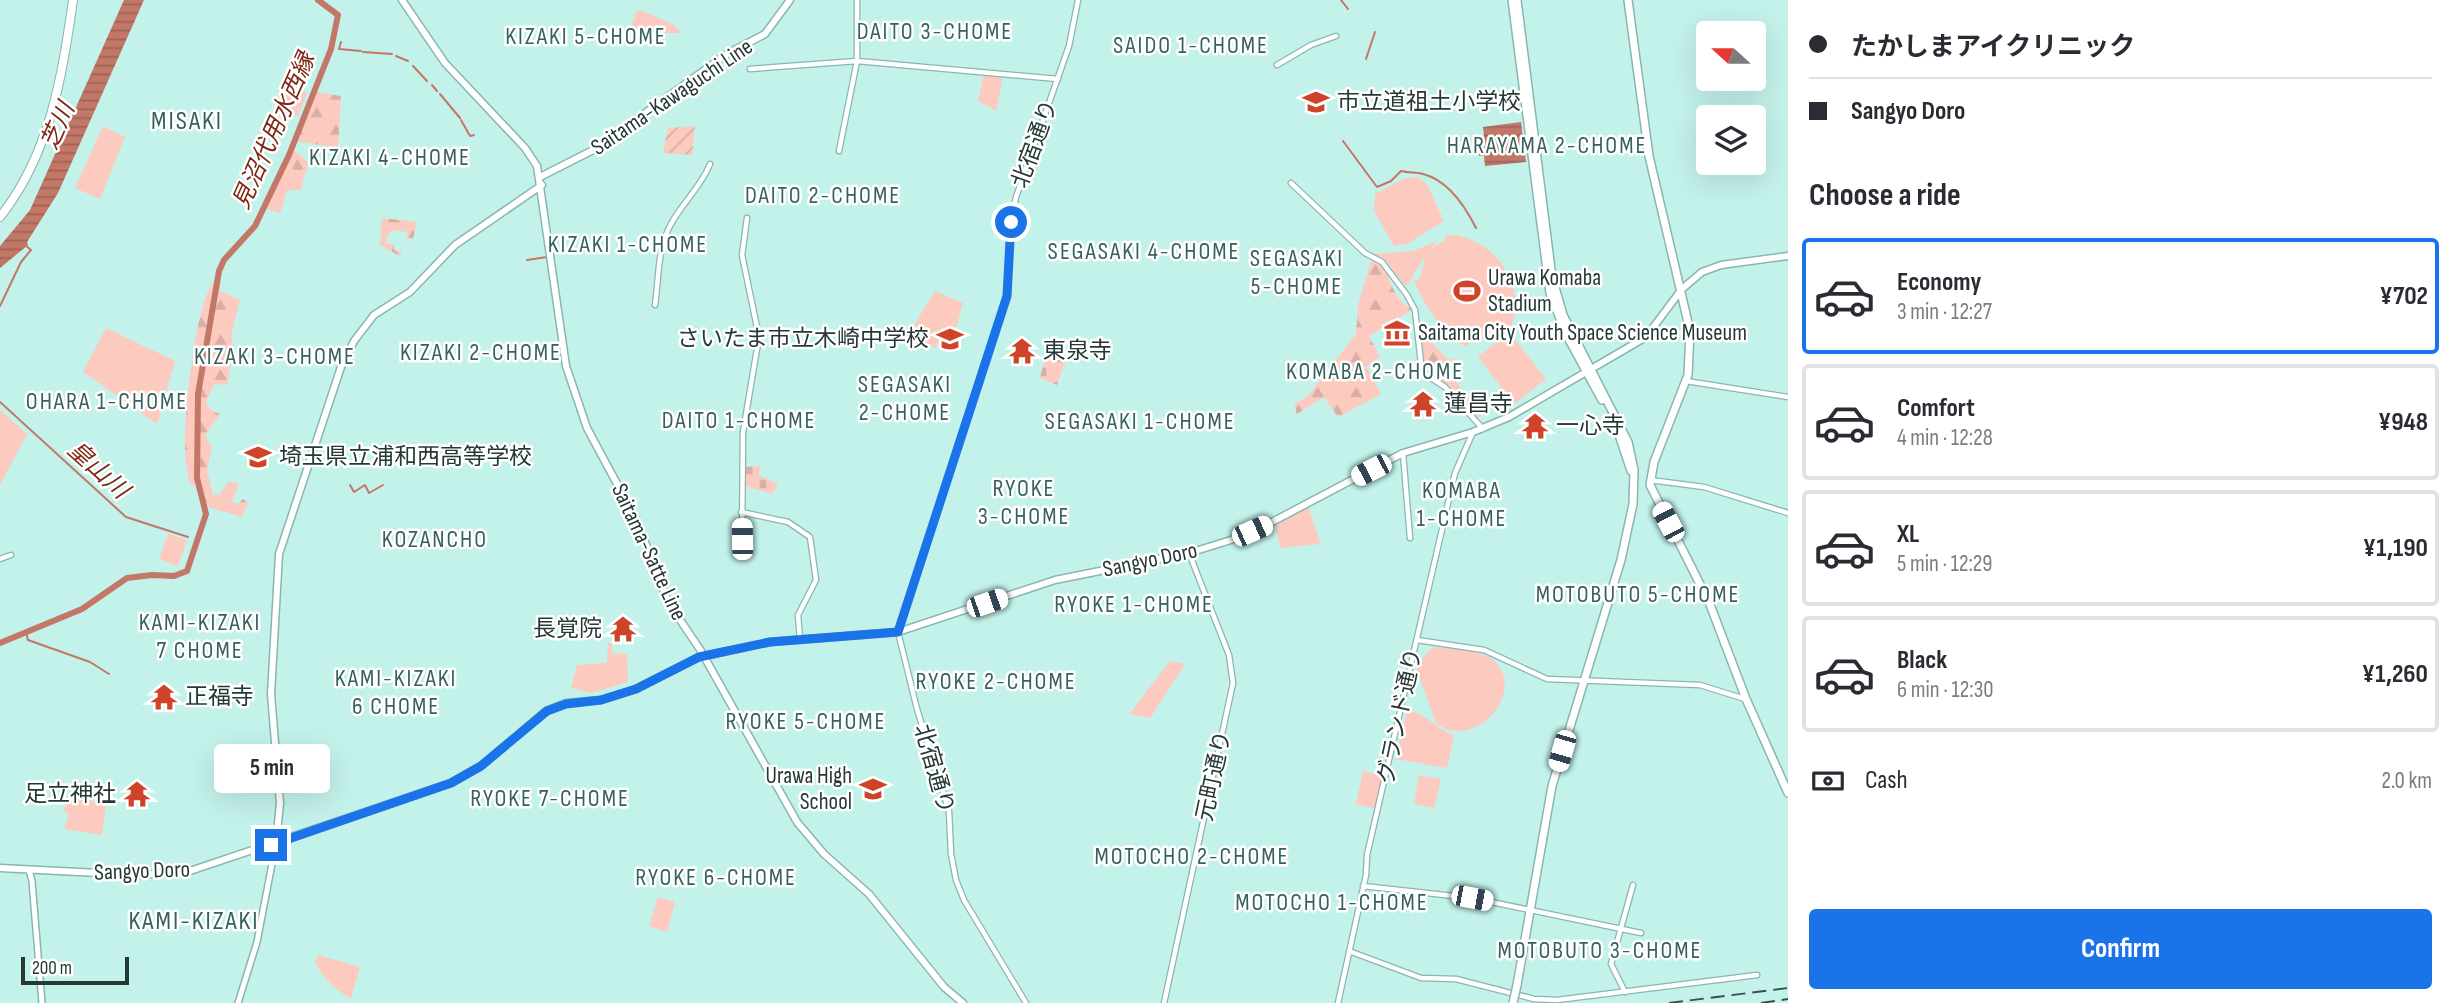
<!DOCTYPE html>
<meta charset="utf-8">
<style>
body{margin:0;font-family:"Sofia Sans Condensed","Noto Sans JP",sans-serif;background:#f7f7f7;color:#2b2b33;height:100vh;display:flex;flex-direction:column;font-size:26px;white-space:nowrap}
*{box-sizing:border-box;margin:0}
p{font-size:23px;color:#7c7c81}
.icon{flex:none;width:38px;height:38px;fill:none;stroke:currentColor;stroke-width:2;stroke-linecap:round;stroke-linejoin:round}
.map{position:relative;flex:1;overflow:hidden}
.sheet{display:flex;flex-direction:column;background:#fff;width:665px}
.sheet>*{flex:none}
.top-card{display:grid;align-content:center;height:154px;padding:0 21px;background:#fff}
.needle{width:46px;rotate:291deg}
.buttons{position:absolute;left:1696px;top:21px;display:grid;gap:14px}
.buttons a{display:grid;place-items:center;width:70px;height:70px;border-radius:7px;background:#fff;box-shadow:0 7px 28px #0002;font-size:35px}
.scale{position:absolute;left:21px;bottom:18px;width:108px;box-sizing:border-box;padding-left:7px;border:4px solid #263836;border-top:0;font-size:19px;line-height:24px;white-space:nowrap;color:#263836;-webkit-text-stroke:5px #fff;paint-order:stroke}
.end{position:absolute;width:32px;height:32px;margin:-16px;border:9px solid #1a73e8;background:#fff;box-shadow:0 0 0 4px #fff}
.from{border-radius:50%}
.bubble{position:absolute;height:49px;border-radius:7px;background:#fff;box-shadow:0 7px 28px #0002;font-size:23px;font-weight:700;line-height:49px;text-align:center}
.car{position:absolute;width:21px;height:42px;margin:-21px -10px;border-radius:9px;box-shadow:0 0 5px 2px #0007;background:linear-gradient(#fff 24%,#345 0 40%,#fff 0 76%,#345 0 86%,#fff 0)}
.top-card b{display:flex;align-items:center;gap:24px;height:66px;font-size:26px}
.top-card b+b{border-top:2px solid #e1e1e2}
.top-card i{width:18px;height:18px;background:#2b2b33}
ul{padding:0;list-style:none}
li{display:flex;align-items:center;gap:21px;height:116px;margin:0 14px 10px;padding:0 7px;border:4px solid #e1e1e2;border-radius:7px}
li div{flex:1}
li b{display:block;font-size:26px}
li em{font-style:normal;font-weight:700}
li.selected{border-color:#1a73e8}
li>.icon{width:63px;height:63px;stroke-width:1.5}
h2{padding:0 21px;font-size:32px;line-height:84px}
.pay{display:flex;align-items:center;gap:18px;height:77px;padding:0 21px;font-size:26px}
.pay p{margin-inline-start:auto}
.button{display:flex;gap:14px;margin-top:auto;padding:14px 21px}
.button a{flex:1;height:80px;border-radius:7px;background:#1a73e8;color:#fff;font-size:28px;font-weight:700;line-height:80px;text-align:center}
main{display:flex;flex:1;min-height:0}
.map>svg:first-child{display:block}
.forest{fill:url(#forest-firs)}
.cemetery{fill:url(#cemetery-stones)}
.park{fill:#fccabf}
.garden{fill:url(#garden-furrows)}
.water{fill:url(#water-rules)}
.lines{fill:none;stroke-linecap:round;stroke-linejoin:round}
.stream{stroke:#c27767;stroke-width:2}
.river{stroke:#c27767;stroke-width:6}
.tertiary-casing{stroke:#89b6b0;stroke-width:7}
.secondary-casing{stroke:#89b6b0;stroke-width:8}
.primary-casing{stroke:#89b6b0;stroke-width:9}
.trunk-casing{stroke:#89b6b0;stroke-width:10}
.motorway-casing{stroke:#89b6b0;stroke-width:10}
.tertiary{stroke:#fff;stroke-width:4.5}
.secondary{stroke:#fff;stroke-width:5}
.primary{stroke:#fff;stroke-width:6}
.trunk{stroke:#fff;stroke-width:7}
.motorway{stroke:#fff;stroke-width:8}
.rail{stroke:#394f4c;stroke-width:2;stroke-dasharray:14 7;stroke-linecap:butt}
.trunk-bridge-casing{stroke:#89b6b0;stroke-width:10;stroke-linecap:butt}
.trunk-bridge{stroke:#fff;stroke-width:7}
.route{stroke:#1a73e8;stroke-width:9}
.labels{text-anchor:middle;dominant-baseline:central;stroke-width:5;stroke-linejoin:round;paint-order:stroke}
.street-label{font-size:23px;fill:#263836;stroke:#fff}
.poi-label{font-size:23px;fill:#263836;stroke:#fff;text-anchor:start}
.neighbourhood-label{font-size:24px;letter-spacing:2px;fill:#36615c;stroke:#fff}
.water-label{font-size:24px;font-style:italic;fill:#802614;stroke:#fff}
.quarter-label{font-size:26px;letter-spacing:2px;fill:#36615c;stroke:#fff}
</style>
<main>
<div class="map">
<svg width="1788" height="1003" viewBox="0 0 1788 1003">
<defs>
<pattern id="forest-firs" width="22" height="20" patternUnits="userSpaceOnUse" patternTransform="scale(1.75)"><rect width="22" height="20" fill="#fccabf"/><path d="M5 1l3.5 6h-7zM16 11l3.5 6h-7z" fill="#d8aea5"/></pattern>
<pattern id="cemetery-stones" width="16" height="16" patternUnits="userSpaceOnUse" patternTransform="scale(1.75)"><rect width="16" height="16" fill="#fccabf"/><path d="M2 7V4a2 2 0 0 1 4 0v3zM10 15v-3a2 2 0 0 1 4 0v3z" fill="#d8aea5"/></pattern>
<pattern id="garden-furrows" width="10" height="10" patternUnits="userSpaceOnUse" patternTransform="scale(1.75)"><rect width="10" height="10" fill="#fccabf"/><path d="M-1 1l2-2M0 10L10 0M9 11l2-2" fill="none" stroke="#d8aea5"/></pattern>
<pattern id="water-rules" width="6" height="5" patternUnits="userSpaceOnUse" patternTransform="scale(1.75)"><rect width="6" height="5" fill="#c27767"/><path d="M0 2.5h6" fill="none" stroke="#9d6356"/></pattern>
</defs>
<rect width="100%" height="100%" fill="#c3f2eb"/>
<path class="forest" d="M315,92L341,96L338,148L297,141L294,150L309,163L304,177L285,164Z
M382,218L417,222L413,239L407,237V232L395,230L388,234L386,243L395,245L394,250L402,252L400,256L380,245Z
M1372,259C1394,270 1385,292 1412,310L1369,336L1380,357L1366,367L1381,394L1338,417L1324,397L1297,414L1294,404L1308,396L1356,334L1358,305Z
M217,280L221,281L220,291L240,300L231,336L234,347L227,385L214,384L206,402L211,410L220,414L205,435L212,448L207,469L213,495H220L228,482L239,483L232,502L238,504L243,499L248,502L242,517L202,505L196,487L189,482C187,468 184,453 185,438C185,412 196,291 217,280Z
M1425,335L1448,360L1454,358L1456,362L1447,370L1481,416L1478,419L1452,389L1425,367L1421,344Z"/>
<path class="cemetery" d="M1046,354L1066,359L1057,385L1040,378Z
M761,466L758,475L778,484L772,494L742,485L743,467Z"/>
<path class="park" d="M640,10L673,24L682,33H655V29L631,27L636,12Z
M984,74L1003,75L996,111L978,101Z
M283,84L307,93L298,116L275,108Z
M103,126L125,137L100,199L75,188Z
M285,164L304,177L301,190H287L280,213L264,208Z
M1417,177L1427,184L1444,221L1407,244L1394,246L1374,211L1375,194L1405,178Z
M1456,235C1498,243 1528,288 1510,328L1507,326L1494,337L1472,340L1466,347C1442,331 1425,307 1414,281L1420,278L1425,256L1406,287L1386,261L1374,254L1413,251L1437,241L1432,248L1445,240V236Z
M935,291L963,303L951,346L938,342L935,348L916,340L911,330Z
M106,328L175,361L157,424L83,372Z
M1509,332L1546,379L1514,404L1478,357Z
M0,410L27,434L0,485Z
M1308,507L1321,544L1280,548L1275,524Z
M168,534L187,540L178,566L159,559Z
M608,643H612V653L627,654L628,682L591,693L571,688L577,665L607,663Z
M1435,647C1448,648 1482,651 1492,659C1530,689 1475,754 1436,723L1416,668L1429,650Z
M1170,661L1185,664L1150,718L1129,714Z
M1407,710C1427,714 1435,728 1454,735L1447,768L1396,759Z
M1363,771L1384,776L1376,809L1356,804Z
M1419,775L1441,779L1434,808L1414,804Z
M71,795L106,805L102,835L64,829L69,814L63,811Z
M658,897L675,902L667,932L649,926Z
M318,955L360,967L351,999C335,989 324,979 315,962Z"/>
<path class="garden" d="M695,126L692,155L663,153L668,128Z"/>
<path class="water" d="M124,0H144L58,193L27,242L28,245L0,268V246L30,210Z
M1521,122L1526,162L1485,166L1484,156H1479L1477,149L1485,146L1483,127Z"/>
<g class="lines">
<path class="stream" d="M1341,0L1348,9
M341,42L339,49L361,51
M363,52L392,54
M396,56L408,61
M1366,59L1375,32
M413,66L427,81
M432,85L437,91
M440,94L460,118
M461,120L470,136L474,135
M1343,141L1377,187L1391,181L1401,171C1409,173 1416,172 1423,174C1447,180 1465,206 1476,228
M527,260L547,257
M0,306L21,262L31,250L25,245
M0,402L126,517L188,537
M350,485L354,492L365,485L369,493L383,485
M26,633L28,640L90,662L109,674"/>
<path class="river" d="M0,643L82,609L127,578L152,575L174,576L187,571L206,514L197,478L198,394L219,271L224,260L255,226L289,155L331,49L338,15L318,0"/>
<g class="tertiary-casing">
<path id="tertiary" d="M1277,65L1311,45L1336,36
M750,69L857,61L1058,79
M839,151L857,61V0
M1291,183L1365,253L1382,262L1407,295L1415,310L1422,372L1445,387L1483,429
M655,305C659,278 657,249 671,224C683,202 701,187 710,164
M1686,381L1788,397
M1403,453L1410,538
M1650,480L1704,487L1788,513
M741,512L788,522L810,537L816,580L798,615L800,640
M742,539L743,432L759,337L742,255L747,218
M0,559L11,555
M1417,640L1484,650L1547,679L1700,685L1745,699
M1363,886L1472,898L1641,933
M1349,951L1421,978L1456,979L1534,999L1557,1000L1757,975
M1625,992L1611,964L1633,885
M1026,1003L964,900L956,880L951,854L949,811L917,709L898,632L1007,296L1010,231L1016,197L1069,46L1078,0
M1164,1003L1233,683L1229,655L1189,553
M1338,1003L1366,875L1367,855L1455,473L1473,432"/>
</g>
<g class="secondary-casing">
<path id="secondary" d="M29,870L32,881L42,1003
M238,1003L257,942L276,843"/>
</g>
<g class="primary-casing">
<path id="primary" d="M402,0L445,63L525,148L537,166L566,366L587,428L637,521L668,602L701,651L797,822L824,854L869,894L944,987L963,1003
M540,177L597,148L727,54L765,34L790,0
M276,843L280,803L271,694L279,554L341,367L354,341L374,315L410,292L455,245L542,185
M0,868L138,875L187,872L451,783L481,766L546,711L566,703L601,700L636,689L699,657L770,642L898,632L1055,580L1189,553L1231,540L1272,522L1403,453L1473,432L1509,417L1646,337L1682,289L1702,272L1721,265L1788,256"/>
</g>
<g class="trunk-casing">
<path id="trunk" d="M1512,0L1550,293L1566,334L1602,400
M1517,0L1552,277L1563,315L1628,442L1634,470L1633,504L1621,560L1552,786L1517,985
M1628,0L1649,156L1690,331L1688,375L1654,462L1650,485L1709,602L1746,699L1788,793
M1617,429L1631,471"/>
</g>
<g class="motorway-casing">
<path id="motorway" d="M0,217C50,154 62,77 73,0"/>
</g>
<use href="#tertiary" class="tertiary"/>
<use href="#secondary" class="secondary"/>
<use href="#primary" class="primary"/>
<use href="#trunk" class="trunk"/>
<use href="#motorway" class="motorway"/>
<path class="rail" d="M1669,1003L1788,988
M1761,1003L1788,999"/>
<g class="trunk-bridge-casing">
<path id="trunk-bridge" d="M1513,1003L1517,985"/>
</g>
<use href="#trunk-bridge" class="trunk-bridge"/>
</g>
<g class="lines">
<path class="route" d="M271,845L451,783L481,766L547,711L566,704L601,700L636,689L699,657L770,642L898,632L1007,296L1011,222"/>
</g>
<defs>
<g id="school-bare" transform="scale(2.1)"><path d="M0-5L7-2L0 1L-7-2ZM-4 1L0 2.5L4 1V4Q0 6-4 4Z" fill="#cf4429" stroke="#fff" stroke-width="2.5" paint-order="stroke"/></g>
<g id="stadium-bare" transform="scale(2.1)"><path d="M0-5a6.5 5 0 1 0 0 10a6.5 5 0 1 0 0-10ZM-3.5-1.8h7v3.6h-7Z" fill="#cf4429" stroke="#fff" stroke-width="2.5" paint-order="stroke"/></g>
<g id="museum-bare" transform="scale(2.1)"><path d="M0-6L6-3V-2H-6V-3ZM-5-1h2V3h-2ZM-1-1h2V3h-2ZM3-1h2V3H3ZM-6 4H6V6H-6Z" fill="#cf4429" stroke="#fff" stroke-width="2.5" paint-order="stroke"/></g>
<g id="temple-bare" transform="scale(2.1)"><path d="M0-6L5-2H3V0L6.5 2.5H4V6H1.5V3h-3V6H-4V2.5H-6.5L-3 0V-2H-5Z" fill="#cf4429" stroke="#fff" stroke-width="2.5" paint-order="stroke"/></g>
</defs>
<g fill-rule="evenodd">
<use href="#school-bare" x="1316" y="102"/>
<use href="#stadium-bare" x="1467" y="291"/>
<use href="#museum-bare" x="1397" y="333"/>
<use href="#school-bare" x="950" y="339"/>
<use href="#temple-bare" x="1022" y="351"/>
<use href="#temple-bare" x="1423" y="404"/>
<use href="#temple-bare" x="1535" y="426"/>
<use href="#school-bare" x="258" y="457"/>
<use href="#temple-bare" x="623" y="629"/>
<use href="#temple-bare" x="164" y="697"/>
<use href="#school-bare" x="873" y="789"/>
<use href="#temple-bare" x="137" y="794"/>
</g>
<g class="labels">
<g class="street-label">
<text transform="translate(672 97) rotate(-34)">Saitama-Kawaguchi Line</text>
<text transform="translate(1035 144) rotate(-70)">北宿通り</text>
<text transform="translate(649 552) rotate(65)">Saitama-Satte Line</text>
<text transform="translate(1150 560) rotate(-12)">Sangyo Doro</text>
<text transform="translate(1400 716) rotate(-78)">グランド通り</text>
<text transform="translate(934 769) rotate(74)">北宿通り</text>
<text transform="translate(1214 776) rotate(-78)">元町通り</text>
<text transform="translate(142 871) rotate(-2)">Sangyo Doro</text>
</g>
<g class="poi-label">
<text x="1337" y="102">市立道祖土小学校</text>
<text x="1488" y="278">Urawa Komaba<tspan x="1488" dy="26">Stadium</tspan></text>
<text x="1418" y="333">Saitama City Youth Space Science Museum</text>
<text x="929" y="339" text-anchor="end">さいたま市立木崎中学校</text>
<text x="1043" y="351">東泉寺</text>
<text x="1444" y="404">蓮昌寺</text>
<text x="1556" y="426">一心寺</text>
<text x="279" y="457">埼玉県立浦和西高等学校</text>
<text x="602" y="629" text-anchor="end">長覚院</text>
<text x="185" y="697">正福寺</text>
<text x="852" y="776" text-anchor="end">Urawa High<tspan x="852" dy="26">School</tspan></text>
<text x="116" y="794" text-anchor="end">足立神社</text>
</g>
<g class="neighbourhood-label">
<text x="935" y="31">DAITO 3-CHOME</text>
<text x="586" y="36">KIZAKI 5-CHOME</text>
<text x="1191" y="45">SAIDO 1-CHOME</text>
<text x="1547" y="145">HARAYAMA 2-CHOME</text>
<text x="390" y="157">KIZAKI 4-CHOME</text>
<text x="823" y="195">DAITO 2-CHOME</text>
<text x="628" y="244">KIZAKI 1-CHOME</text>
<text x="1144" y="251">SEGASAKI 4-CHOME</text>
<text x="1297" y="258">SEGASAKI<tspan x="1297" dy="28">5-CHOME</tspan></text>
<text x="481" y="352">KIZAKI 2-CHOME</text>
<text x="275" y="356">KIZAKI 3-CHOME</text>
<text x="1375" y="371">KOMABA 2-CHOME</text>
<text x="905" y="384">SEGASAKI<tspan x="905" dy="28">2-CHOME</tspan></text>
<text x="107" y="401">OHARA 1-CHOME</text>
<text x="739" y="420">DAITO 1-CHOME</text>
<text x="1140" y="421">SEGASAKI 1-CHOME</text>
<text x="1024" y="488">RYOKE<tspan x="1024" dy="28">3-CHOME</tspan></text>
<text x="1462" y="490">KOMABA<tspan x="1462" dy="28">1-CHOME</tspan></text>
<text x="435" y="539">KOZANCHO</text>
<text x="1638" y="594">MOTOBUTO 5-CHOME</text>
<text x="1134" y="604">RYOKE 1-CHOME</text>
<text x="200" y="622">KAMI-KIZAKI<tspan x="200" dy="28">7 CHOME</tspan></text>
<text x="396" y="678">KAMI-KIZAKI<tspan x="396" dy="28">6 CHOME</tspan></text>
<text x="996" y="681">RYOKE 2-CHOME</text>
<text x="806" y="721">RYOKE 5-CHOME</text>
<text x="550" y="798">RYOKE 7-CHOME</text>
<text x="1192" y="856">MOTOCHO 2-CHOME</text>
<text x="716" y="877">RYOKE 6-CHOME</text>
<text x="1332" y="902">MOTOCHO 1-CHOME</text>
<text x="1600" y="950">MOTOBUTO 3-CHOME</text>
</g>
<g class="water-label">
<text transform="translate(58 126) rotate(-66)">芝川</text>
<text transform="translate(274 131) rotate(-66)">見沼代用水西縁</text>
<text transform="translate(98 470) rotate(42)">皇山川</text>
</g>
<g class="quarter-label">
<text x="187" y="121">MISAKI</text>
<text x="194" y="921">KAMI-KIZAKI</text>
</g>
</g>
</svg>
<div class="buttons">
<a><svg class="needle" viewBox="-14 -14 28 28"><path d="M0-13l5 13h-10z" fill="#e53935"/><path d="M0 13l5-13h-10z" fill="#7c7c81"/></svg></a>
<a><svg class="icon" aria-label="layers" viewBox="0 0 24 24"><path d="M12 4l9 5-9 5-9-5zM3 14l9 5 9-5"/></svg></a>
</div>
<div class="scale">200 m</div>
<i class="end from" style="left:1011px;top:222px"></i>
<i class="end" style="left:271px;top:845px"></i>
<div class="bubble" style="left:214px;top:744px;width:116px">5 min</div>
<i class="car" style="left:1371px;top:470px;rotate:243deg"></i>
<i class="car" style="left:1668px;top:522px;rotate:332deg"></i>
<i class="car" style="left:1252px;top:531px;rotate:66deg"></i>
<i class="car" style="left:742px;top:539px;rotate:359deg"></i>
<i class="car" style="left:987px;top:603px;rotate:71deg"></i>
<i class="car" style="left:1562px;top:751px;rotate:196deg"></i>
<i class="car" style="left:1472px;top:898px;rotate:101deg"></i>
</div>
<section class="sheet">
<div class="top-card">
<b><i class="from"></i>たかしまアイクリニック</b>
<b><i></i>Sangyo Doro</b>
</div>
<h2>Choose a ride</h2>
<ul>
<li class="selected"><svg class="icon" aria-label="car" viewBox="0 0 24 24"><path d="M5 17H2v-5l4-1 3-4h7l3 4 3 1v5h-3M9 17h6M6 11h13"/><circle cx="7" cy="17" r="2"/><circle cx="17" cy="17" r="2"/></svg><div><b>Economy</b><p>3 min · 12:27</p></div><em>¥702</em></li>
<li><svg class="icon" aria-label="car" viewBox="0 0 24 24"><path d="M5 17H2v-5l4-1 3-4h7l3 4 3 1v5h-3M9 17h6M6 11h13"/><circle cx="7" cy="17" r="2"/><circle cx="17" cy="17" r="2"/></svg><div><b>Comfort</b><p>4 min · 12:28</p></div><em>¥948</em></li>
<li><svg class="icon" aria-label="car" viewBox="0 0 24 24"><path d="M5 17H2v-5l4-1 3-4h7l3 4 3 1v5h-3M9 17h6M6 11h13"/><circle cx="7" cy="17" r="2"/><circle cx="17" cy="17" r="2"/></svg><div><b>XL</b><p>5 min · 12:29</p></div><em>¥1,190</em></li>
<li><svg class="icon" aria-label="car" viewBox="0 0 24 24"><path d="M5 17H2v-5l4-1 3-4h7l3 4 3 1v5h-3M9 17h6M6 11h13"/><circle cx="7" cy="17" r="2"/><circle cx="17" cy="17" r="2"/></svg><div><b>Black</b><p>6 min · 12:30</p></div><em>¥1,260</em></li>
</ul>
<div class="pay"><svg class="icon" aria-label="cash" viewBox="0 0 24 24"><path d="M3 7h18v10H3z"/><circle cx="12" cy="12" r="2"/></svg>Cash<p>2.0 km</p></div>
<div class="button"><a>Confirm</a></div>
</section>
</main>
